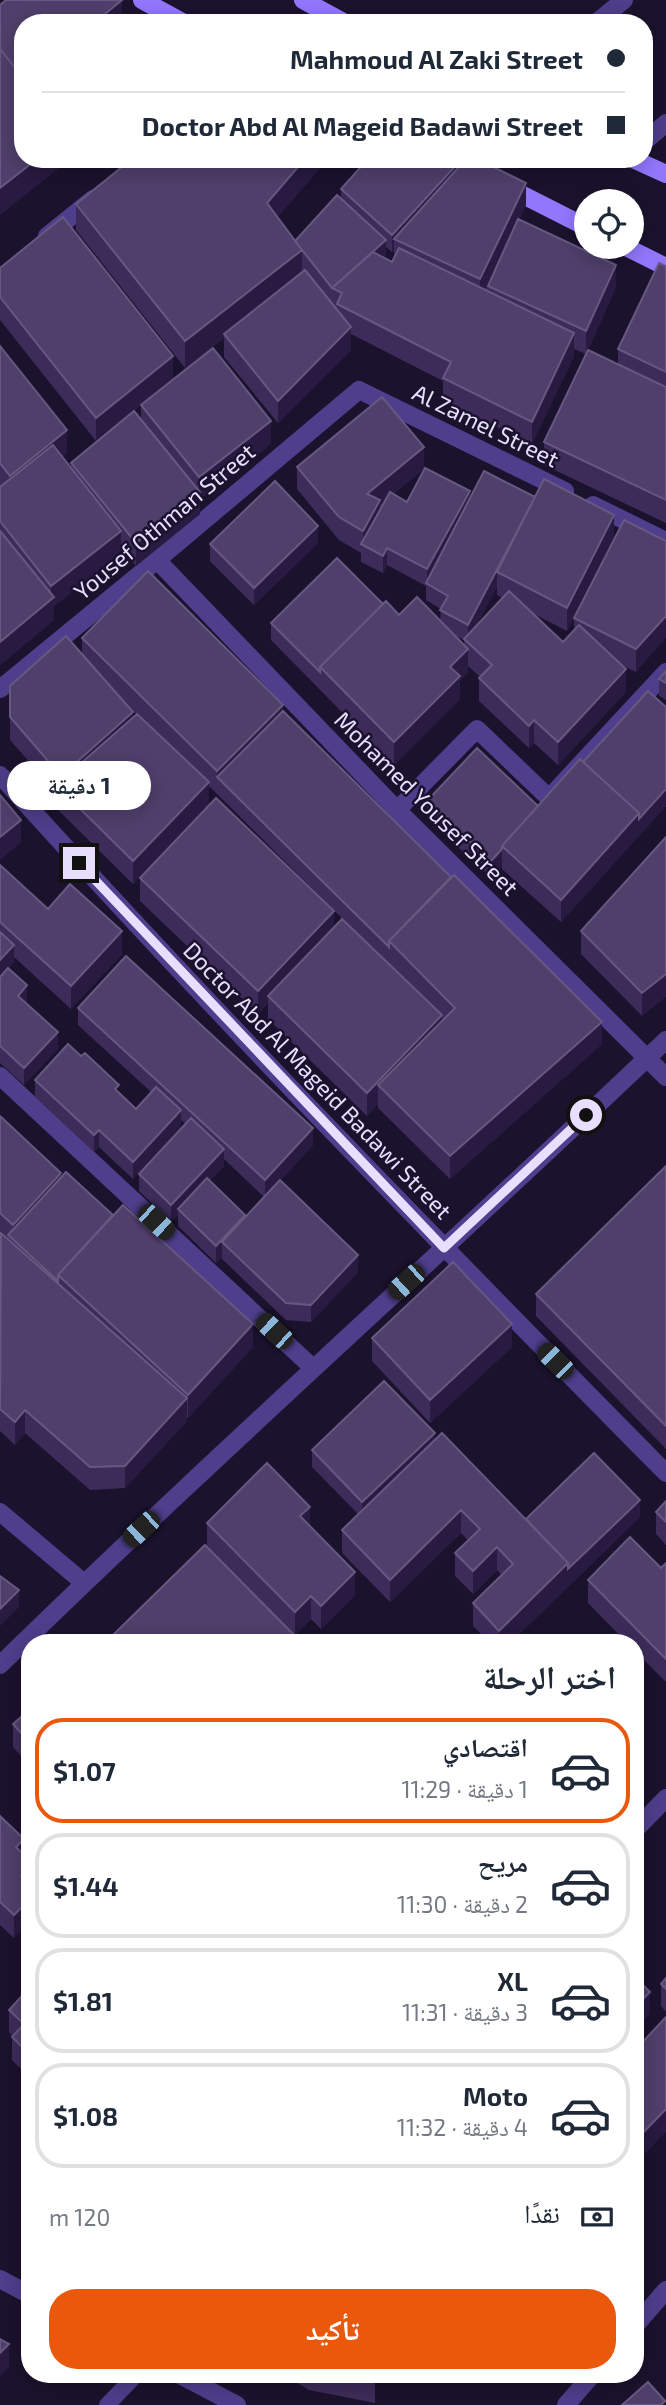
<!DOCTYPE html>
<html lang="ar">
<meta charset="utf-8">
<style>
body{margin:0;font-family:"Exo 2","Noto Naskh Arabic",sans-serif;background:#f6f6f7;color:#1f2937;direction:rtl;height:100vh;display:flex;flex-direction:column;font-size:26px;white-space:nowrap}
*{box-sizing:border-box;margin:0}
p{font-size:23px;color:#747a83}
.icon{flex:none;width:38px;height:38px;fill:none;stroke:currentColor;stroke-width:2;stroke-linecap:round;stroke-linejoin:round}
.map{position:relative;flex:1;overflow:hidden;direction:ltr}
.sheet{position:absolute;left:21px;top:1634px;width:623px;height:749px;display:flex;flex-direction:column;background:#fff;border-radius:28px;box-shadow:0 4px 18px #0003;direction:rtl}
.sheet>*{flex:none}
.top-card{position:absolute;left:14px;top:14px;width:639px;height:154px;border-radius:28px;box-shadow:0 4px 18px #0003;direction:rtl;display:grid;align-content:center;height:154px;padding:0 28px;background:#fff}
.buttons{position:absolute;left:574px;top:189px;display:grid;gap:14px}
.buttons a{display:grid;place-items:center;width:70px;height:70px;border-radius:50%;background:#fff;box-shadow:0 4px 18px #0003;font-size:35px}
.end{position:absolute;width:32px;height:32px;margin:-16px;border:9px solid #e8defe;background:#111;box-shadow:0 0 0 4px #111}
.from{border-radius:50%}
.bubble{position:absolute;height:49px;border-radius:24px;background:#fff;box-shadow:0 4px 18px #0003;font-size:23px;font-weight:700;line-height:49px;text-align:center;direction:rtl}
.car{position:absolute;width:21px;height:42px;margin:-21px -10px;border-radius:9px;box-shadow:0 0 5px 2px #0007;background:linear-gradient(#222 24%,#8ab4d8 0 40%,#222 0 76%,#8ab4d8 0 86%,#222 0)}
.top-card b{display:flex;align-items:center;gap:24px;height:66px;font-size:26px}
.top-card b+b{border-top:2px solid #e0e1e3}
.top-card i{width:18px;height:18px;background:#1f2937}
ul{padding:0;list-style:none}
li{display:flex;align-items:center;gap:21px;height:105px;margin:0 14px 10px;padding:0 14px;border:4px solid #e0e1e3;border-radius:28px}
li div{flex:1}
li b{display:block;font-size:26px}
li em{font-style:normal;font-weight:700}
li.current{border-color:#ea580c}
li>.icon{width:63px;height:63px;stroke-width:1.5}
h2{padding:0 28px;font-size:32px;line-height:84px}
.pay{display:flex;align-items:center;gap:18px;height:77px;padding:0 28px;font-size:26px}
.pay p{margin-inline-start:auto}
.primary-button{display:flex;gap:14px;margin-top:auto;padding:14px 28px}
.primary-button a{flex:1;height:80px;border-radius:28px;background:#ea580c;color:#fff;font-size:28px;font-weight:700;line-height:80px;text-align:center}
.map>svg:first-child{display:block}
.lines{fill:none;stroke-linecap:round;stroke-linejoin:round}
.lane{stroke:#4e3e8b;stroke-width:16}
.street{stroke:#4e3e8b;stroke-width:18}
.secondary{stroke:#9277fd;stroke-width:18}
.wall{fill:#3d2c59;fill-rule:evenodd}
.shaded-wall{fill:#281a40}
.building{fill:#4f3f6b;stroke:#675882;stroke-width:2}
.route{stroke:#e8defe;stroke-width:9}
.labels{text-anchor:middle;dominant-baseline:central;stroke-width:5;stroke-linejoin:round;paint-order:stroke}
.street-label{font-size:23px;fill:#e8defe;stroke:#1b122d}
</style>
<div class="map">
<svg width="666" height="2405" viewBox="0 0 666 2405">
<rect width="100%" height="100%" fill="#1b122d"/>
<g class="lines">
<path class="lane" d="M107,2405L136,2375"/>
<path class="street" d="M596,23L624,0
M644,142L666,123
M47,236L93,199
M593,505L666,541
M157,560L397,810L666,1077
M0,689L157,560L359,390L565,491
M0,775C215,1014 440,1244 666,1473
M397,810L477,729L549,798L666,672
M0,1076L313,1368
M0,1512L84,1583
M0,1665C218,1452 446,1250 666,1040
M635,1830L666,1798
M0,2279L30,2295
M635,2326L666,2290
M180,2375L237,2405
M566,2405L592,2375"/>
<path class="secondary" d="M142,0L184,23
M303,0L345,23
M633,159L666,174
M505,186L586,227
M626,247L666,267"/>
</g>
<path class="wall" d="M463,159V162L526,205L519,220L616,287L588,350L618,365V349L666,266V523L544,465V442L586,354L574,349V356L532,444L443,401V381L351,334V350L278,423L224,357V338L185,368L76,230V204L278,218L295,241L341,199V189ZM386,247L392,252L394,251V258L392,262L385,258Z
M0,268L173,379L271,444L200,499V514L136,566L121,547V553L54,606V620L0,665V346L67,453L62,457L71,467V463L141,419V405L96,441L0,320Z
M297,467L424,469L393,494L407,502L535,497L614,538L567,631L534,614L563,642L574,630V618L666,541L636,672L622,665L626,692L558,765L534,743L529,748L479,701V678L480,677L468,666V672L460,680V699L394,765L271,640V623L383,604L399,615L440,621L441,609L426,600V586L387,565L383,573L361,562V553L339,540L297,489ZM497,587V595L502,598L476,626ZM454,635L464,640V645Z
M318,543L254,605L210,561V544Z
M82,638L283,711L602,1044L450,1179L378,1108V1104L367,1116L268,1019V1003L258,1014L140,901V878L334,928L394,970L209,786V805L133,884L56,808V792L10,740V686L82,655ZM130,708L136,714L133,717Z
M666,671V705V700L659,696V679Z
M666,707V806L561,922L502,869V866L491,878L427,818V801L538,806L583,762Z
M666,837L642,1016L581,954V931Z
M0,865L48,909L122,954L71,1009L14,957V962L9,968L27,1002L26,1003L58,1049L24,1085L0,1063Z
M78,1008L313,1145L280,1181L358,1272L311,1322L286,1320L222,1259V1257L216,1263L178,1226V1215L171,1222L139,1191V1174L186,1124L181,1120V1127L133,1179L99,1147L94,1152L35,1097V1080L119,1092L136,1109L151,1092L78,1025ZM224,1159L264,1197L245,1217L209,1181L224,1166Z
M0,1116L61,1177L253,1347L188,1418L187,1417V1421L125,1488L90,1490L25,1433L15,1445L0,1431V1234L8,1240V1238L0,1230Z
M666,1166V1449L536,1316V1294Z
M372,1338L512,1347L430,1423L372,1361Z
M435,1440L526,1519L640,1517L510,1643H490L473,1626V1603L502,1575L497,1570L473,1594L455,1576V1553L468,1540L461,1533L390,1602L342,1553V1530L358,1514L312,1467V1450Z
M666,1501V1545L656,1534V1512Z
M207,1523L310,1525L355,1595L321,1629L311,1619L295,1635L207,1546Z
M666,1563V1682L635,1651V1643H627L588,1603V1580L661,1568Z
M113,1635L302,1643H113Z
M30,1709V1766L13,1747V1724Z
M0,1816L24,1839L14,1938L0,1925Z
M666,1978V2012L661,2006V1984Z
M30,1987V2089L23,2083V2071L12,2060V2036L9,2032V2010Z
M284,2375H375V2403L309,2390Z"/>
<path class="shaded-wall" d="M122,0V23H94Z
M37,159H68V161L0,215V188Z
M305,159H328L267,230V203Z
M462,159H463V174L394,239V251L392,252V235Z
M526,183V205L480,302V279Z
M386,240V257L342,296V293L332,288V305V288Z
M302,250V277L224,334V338L185,368V341Z
M616,265V287L586,354V331Z
M351,327V350L278,423V401Z
M574,333V356L532,444V422Z
M173,356V379L96,441V418Z
M271,421V444L200,499V514L136,566V543L199,492V477Z
M67,430V453L10,499V476Z
M424,447V469L380,505V523L363,545V531L367,494Z
M470,491V508L427,584V569Z
M535,498L497,572V587L468,642V625Z
M614,515V538L567,631V608Z
M318,526V543L254,605V588Z
M121,531V553L54,606V620L0,665V642L51,600V586Z
M387,548V565L383,573V556Z
M666,616V638L636,672V649Z
M468,649V672L460,680V699L394,765V742L450,667Z
M626,669V692L558,765V742Z
M283,705V728L217,777V771Z
M133,712V734L61,790V776Z
M534,720V743L529,748V726Z
M209,782V805L133,884V861Z
M666,789V806L561,922V900L639,813Z
M21,820V843L0,860V837Z
M502,849V866L491,878V861Z
M334,911V934L268,996V1003L258,1014V991Z
M122,931V954L71,1009V986Z
M14,945V962L0,977V960Z
M666,974V997L642,1016V993Z
M27,985V1002L18,1013V996Z
M442,1015V1038L378,1085V1104L367,1116V1093Z
M602,1022V1044L450,1179V1156Z
M58,1032V1049L24,1085V1068Z
M181,1110V1127L133,1179V1162Z
M313,1128V1145L265,1197V1180Z
M99,1130V1147L94,1152V1135Z
M224,1149V1166L181,1212L178,1209V1215L171,1222V1205Z
M61,1173V1190L13,1240V1225Z
M245,1215V1232L222,1242V1257L216,1263V1246Z
M358,1255V1272L311,1322V1305Z
M253,1324V1347L188,1418V1395Z
M512,1324V1347L430,1423V1400Z
M187,1398V1421L125,1488V1466Z
M25,1410V1433L15,1445V1422Z
M435,1433V1450L362,1519V1502Z
M640,1500V1517L510,1643H499V1631L568,1563Z
M310,1507V1530L300,1516Z
M461,1510V1533L390,1602V1580Z
M497,1547V1570L473,1594V1571Z
M355,1572V1595L321,1629V1606Z
M19,1590V1607L0,1626V1609Z
M311,1596V1619L295,1635V1612Z
M24,1839V1862L16,1847Z
M30,1867V1890L21,1876Z
M30,1899V1922L14,1938V1915Z
M650,1992V2014L635,2029V2007Z
M666,2109V2132L635,2164V2141Z
M9,2344V2367L0,2376V2353Z"/>
<path class="building" d="M6,0H122L94,23H23V78L0,49V5Z
M0,49L23,78V159H37L0,188Z
M132,159H305L267,203L302,250L185,341L76,204Z
M368,159H462L392,235L341,189Z
M466,159H477L526,183L480,279L394,239Z
M337,195L386,240L332,288L295,241Z
M63,217L173,356L96,418L0,297V268Z
M518,219L616,265L586,331L488,286Z
M399,248L574,333L532,422L443,378L451,362L337,304L342,293L332,288L373,252L392,262Z
M659,263L666,266V372L618,349Z
M305,270L351,327L278,401L224,334Z
M0,346L67,430L10,476L0,463Z
M213,348L271,421L199,477L141,405Z
M588,350L666,387V500L544,442Z
M382,397L424,447L367,494L380,500L363,531L339,517L297,467Z
M134,411L200,492L136,543L71,463Z
M53,445L121,531L51,586L0,521V487Z
M425,468L470,491L427,569L387,548L383,556L361,544L390,492L407,502Z
M484,471L535,497L468,625L440,610L448,596L426,583Z
M544,479L614,515L567,608L497,572Z
M275,481L318,526L254,588L210,544Z
M624,520L666,541V616L636,649L574,618Z
M0,531L54,597L0,642Z
M337,558L383,604L320,667V672L271,623Z
M148,571L283,705L217,771L82,638Z
M509,591L563,642L579,625L626,669L558,742L534,720L529,726L479,678L492,665L464,639Z
M417,597L468,649L450,667L460,676L394,742L320,667L386,601L399,615Z
M66,636L133,712L61,776L10,717V686Z
M666,671V683L659,679Z
M648,691L666,707V789L639,819V813L583,762Z
M283,711L451,877L389,941V947L217,777Z
M137,714L209,782L133,861L56,785Z
M477,748L538,806L502,846V849L491,861L427,801Z
M580,759L639,813L561,900L502,846Z
M0,795L21,820L0,837Z
M216,798L334,911L258,991L140,878Z
M666,837V974L642,993L581,931Z
M0,865L48,909L70,884L122,931L71,986L0,922Z
M454,875L602,1022L450,1156L378,1085L455,1008L389,941Z
M342,919L442,1015L367,1093L268,996Z
M0,932L14,945L0,960Z
M126,956L313,1128L265,1180L78,1008Z
M8,968L27,985L18,996L58,1032L24,1068L0,1046V977Z
M68,1044L81,1056L85,1053L119,1085L115,1089L136,1109L156,1087L181,1110L133,1162L99,1130L94,1135L35,1080Z
M0,1116L61,1173L13,1225L0,1213Z
M191,1118L224,1149L171,1205L139,1174Z
M666,1166V1426L536,1294Z
M66,1172L113,1215L58,1275V1281L8,1235Z
M207,1178L245,1215L216,1246L178,1209Z
M280,1180L358,1255L311,1305L286,1303L222,1242Z
M123,1205L253,1324L188,1395L58,1275Z
M1,1233L187,1398L125,1466L90,1467L25,1410L15,1422L0,1409Z
M453,1262L512,1324L430,1400L372,1338Z
M384,1381L435,1433L362,1502L312,1450Z
M442,1433L568,1563L499,1631L473,1603L513,1564L497,1547L473,1571L455,1553L480,1529L461,1510L390,1580L342,1530Z
M594,1453L640,1500L568,1569V1563L526,1519Z
M267,1463L310,1507L300,1516L355,1572L321,1606L311,1596L295,1612L207,1523Z
M666,1501V1522L656,1512Z
M630,1537L661,1568L666,1563V1659L588,1580Z
M205,1545L302,1643H121L113,1635Z
M0,1576L19,1590L0,1609Z
M30,1709V1743L13,1724Z
M0,1816L24,1839L16,1847L30,1861V1867L21,1876L30,1884V1899L14,1915L0,1902Z
M635,1977L650,1992L635,2007Z
M666,1978V1989L661,1984Z
M30,1987V2066L23,2060L29,2054L12,2037L24,2024L9,2010Z
M666,2017V2109L635,2141V2044L638,2047Z
M0,2339L9,2344L0,2353Z
M349,2375H375V2380Z
M648,2382L665,2401L661,2405H622Z"/>
<g class="lines">
<path class="route" d="M79,863L444,1248L586,1115"/>
</g>
<g class="labels">
<g class="street-label">
<text transform="translate(486 425) rotate(26)">Al Zamel Street</text>
<text transform="translate(164 521) rotate(-40)">Yousef Othman Street</text>
<text transform="translate(427 803) rotate(45)">Mohamed Yousef Street</text>
<text transform="translate(318 1080) rotate(46)">Doctor Abd Al Mageid Badawi Street</text>
</g>
</g>
</svg>
<div class="buttons">
<a><svg class="icon" aria-label="locate" viewBox="0 0 24 24"><circle cx="12" cy="12" r="6"/><path d="M12 2v4M12 18v4M2 12h4M18 12h4"/></svg></a>
</div>
<i class="end from" style="left:586px;top:1115px"></i>
<i class="end" style="left:79px;top:863px"></i>
<div class="bubble" style="left:7px;top:761px;width:144px">1 دقيقة</div>
<i class="car" style="left:156px;top:1222px;rotate:133deg"></i>
<i class="car" style="left:406px;top:1282px;rotate:228deg"></i>
<i class="car" style="left:274px;top:1331px;rotate:313deg"></i>
<i class="car" style="left:555px;top:1361px;rotate:315deg"></i>
<i class="car" style="left:141px;top:1529px;rotate:227deg"></i>
<div class="top-card">
<b><i class="from"></i>Mahmoud Al Zaki Street</b>
<b><i></i>Doctor Abd Al Mageid Badawi Street</b>
</div>
<section class="sheet">
<h2>اختر الرحلة</h2>
<ul>
<li class="current"><svg class="icon" aria-label="car" viewBox="0 0 24 24"><path d="M5 17H2v-5l4-1 3-4h7l3 4 3 1v5h-3M9 17h6M6 11h13"/><circle cx="7" cy="17" r="2"/><circle cx="17" cy="17" r="2"/></svg><div><b>اقتصادي</b><p>1 دقيقة · 11:29</p></div><em>$1.07</em></li>
<li><svg class="icon" aria-label="car" viewBox="0 0 24 24"><path d="M5 17H2v-5l4-1 3-4h7l3 4 3 1v5h-3M9 17h6M6 11h13"/><circle cx="7" cy="17" r="2"/><circle cx="17" cy="17" r="2"/></svg><div><b>مريح</b><p>2 دقيقة · 11:30</p></div><em>$1.44</em></li>
<li><svg class="icon" aria-label="car" viewBox="0 0 24 24"><path d="M5 17H2v-5l4-1 3-4h7l3 4 3 1v5h-3M9 17h6M6 11h13"/><circle cx="7" cy="17" r="2"/><circle cx="17" cy="17" r="2"/></svg><div><b>XL</b><p>3 دقيقة · 11:31</p></div><em>$1.81</em></li>
<li><svg class="icon" aria-label="car" viewBox="0 0 24 24"><path d="M5 17H2v-5l4-1 3-4h7l3 4 3 1v5h-3M9 17h6M6 11h13"/><circle cx="7" cy="17" r="2"/><circle cx="17" cy="17" r="2"/></svg><div><b>Moto</b><p>4 دقيقة · 11:32</p></div><em>$1.08</em></li>
</ul>
<div class="pay"><svg class="icon" aria-label="cash" viewBox="0 0 24 24"><path d="M3 7h18v10H3z"/><circle cx="12" cy="12" r="2"/></svg>نقدًا<p>120 m</p></div>
<div class="primary-button"><a>تأكيد</a></div>
</section>
</div>
